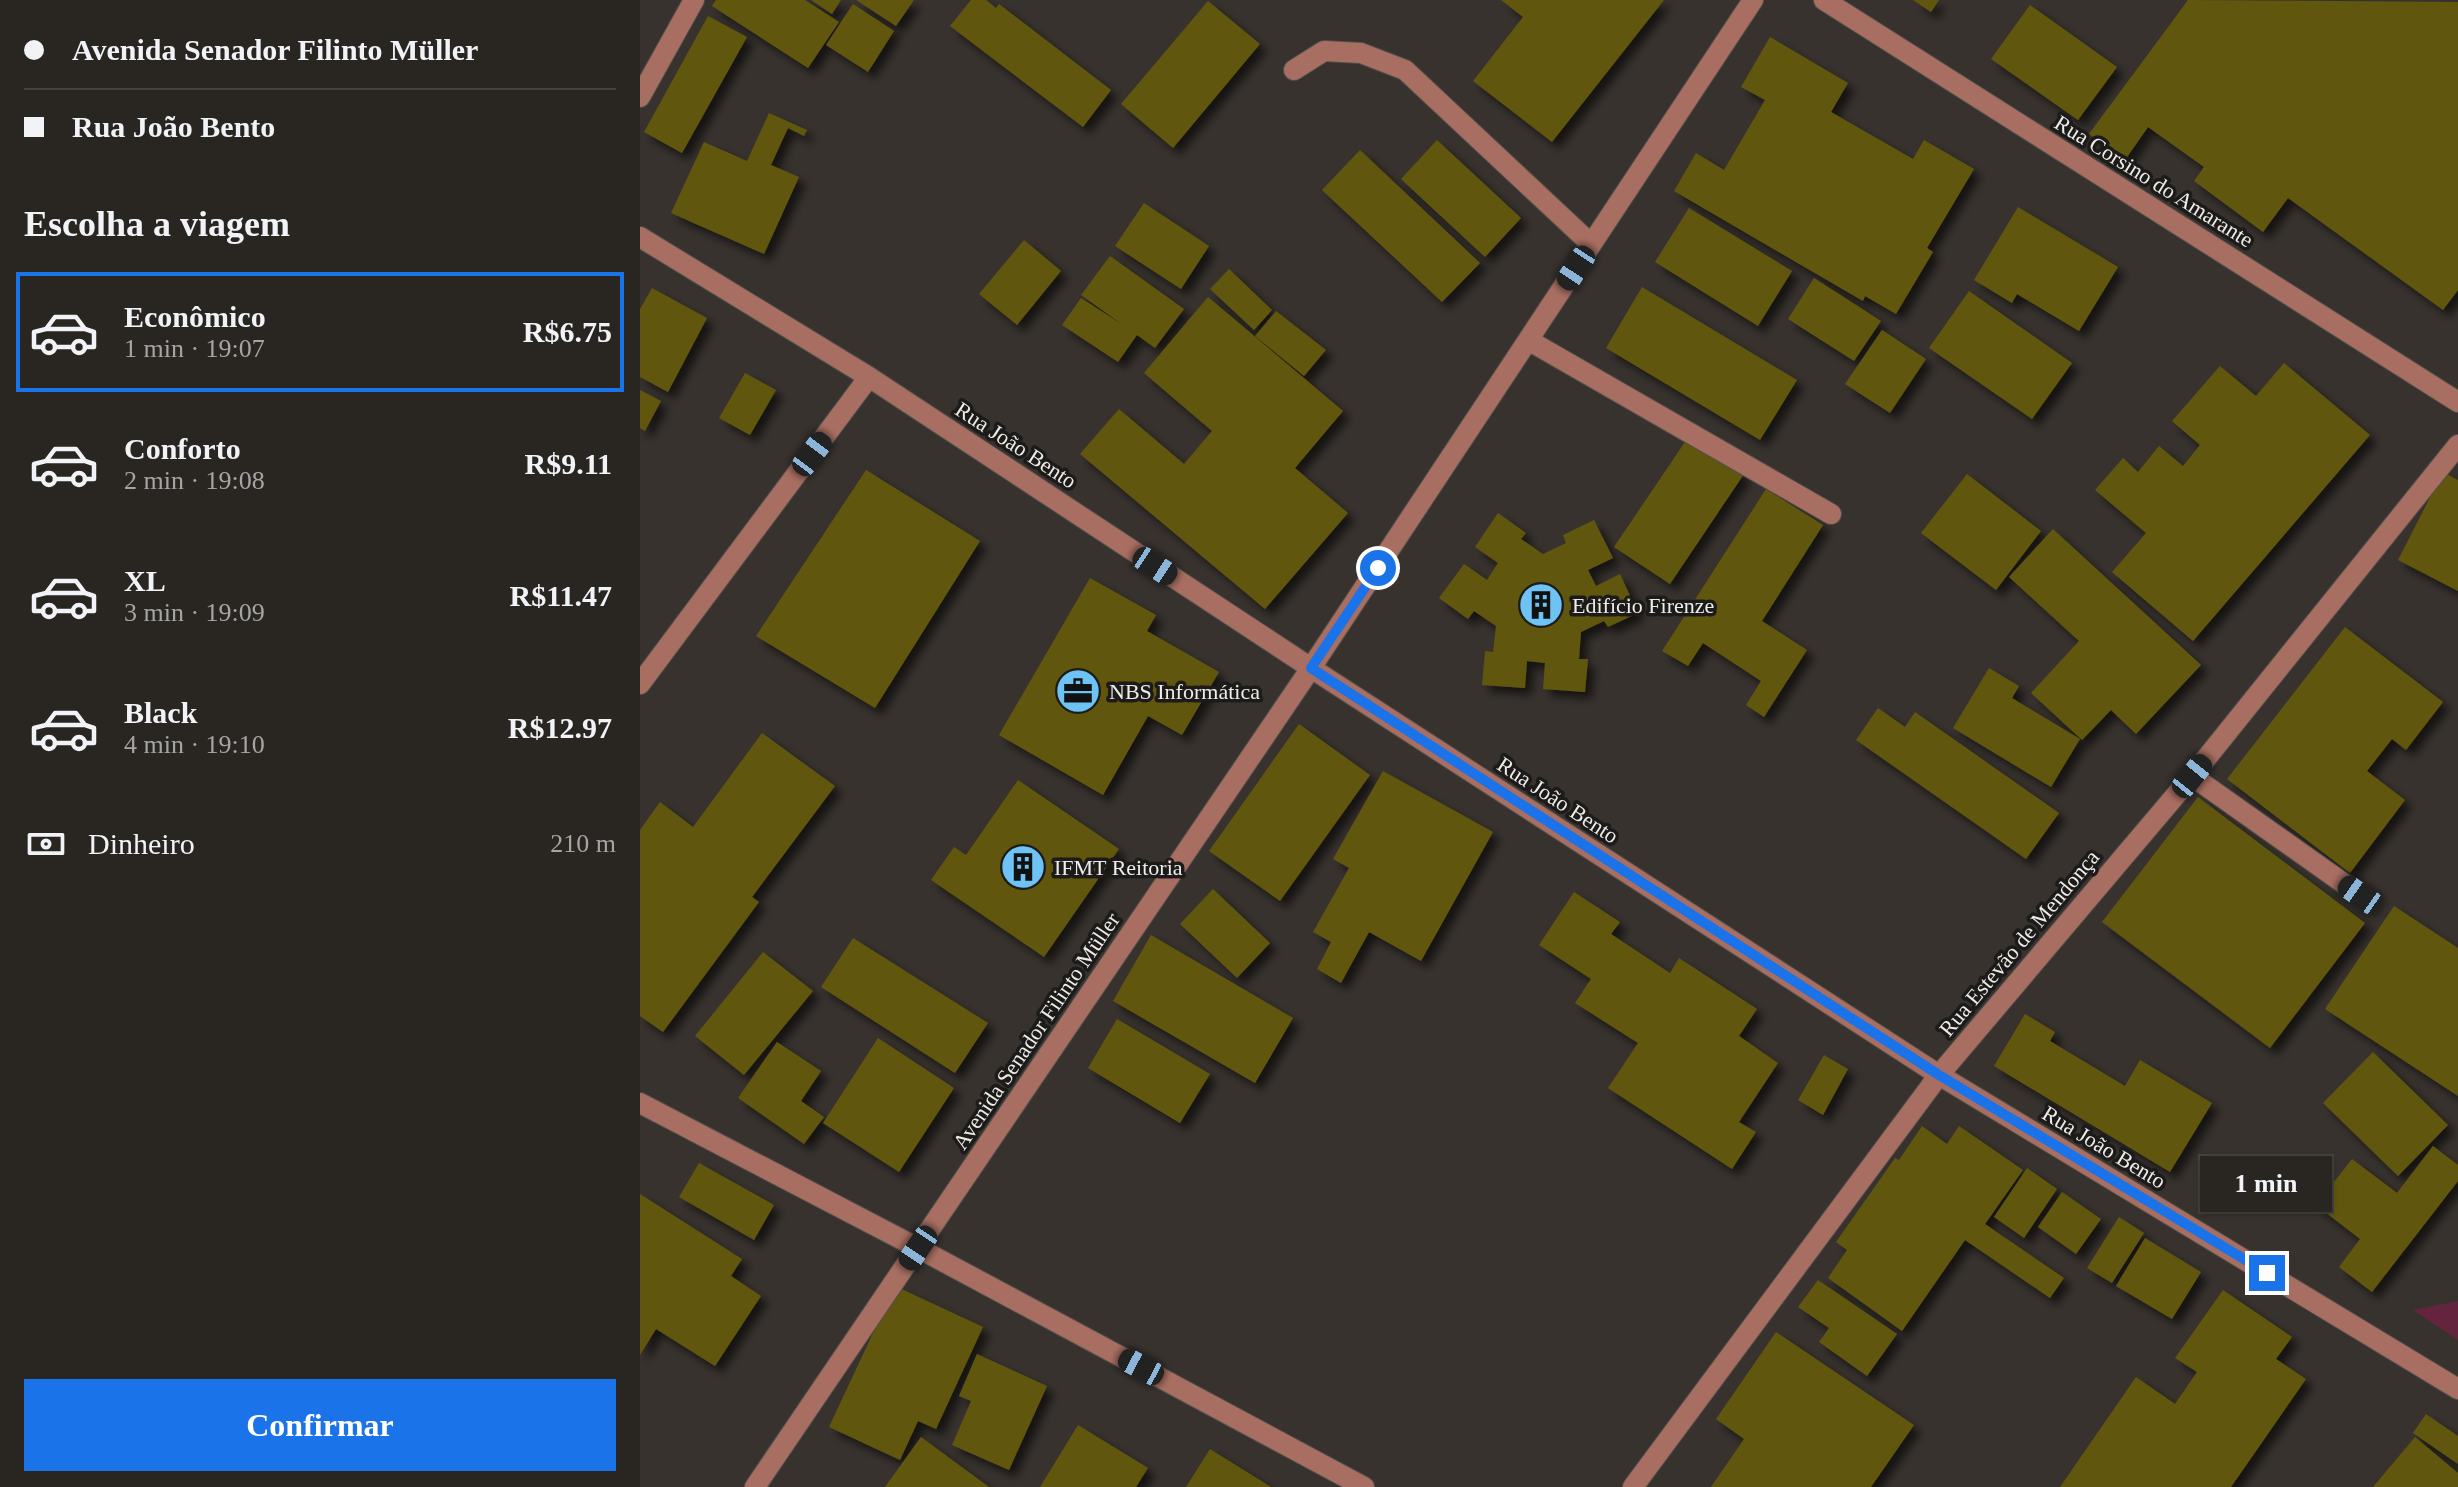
<!DOCTYPE html>
<html lang="pt">
<meta charset="utf-8">
<style>
body{margin:0;font-family:"Times New Roman",serif;background:#312e2a;color:#f1f3f6;height:100vh;display:flex;flex-direction:column;font-size:30px;white-space:nowrap}
*{box-sizing:border-box;margin:0}
p{font-size:26px;color:#a5a5a5}
.icon{flex:none;width:44px;height:44px;fill:none;stroke:currentColor;stroke-width:2;stroke-linecap:round;stroke-linejoin:round}
.map{position:relative;flex:1;overflow:hidden}
.side{display:flex;flex-direction:column;background:#292622;width:640px}
.side>*{flex:none}
.hud{display:grid;align-content:center;height:176px;padding:0 24px;background:#292622}
.end{position:absolute;width:36px;height:36px;margin:-18px;border:10px solid #1a73e8;background:#fff;box-shadow:0 0 0 4px #fff}
.from{border-radius:50%}
.bubble{position:absolute;height:56px;border-radius:0px;background:#292622;box-shadow:0 2px 6px #0004,0 0 0 2px #454340;font-size:26px;font-weight:800;line-height:56px;text-align:center}
.car{position:absolute;width:24px;height:48px;margin:-24px -12px;border-radius:10px;box-shadow:0 0 6px 2px #0007;background:linear-gradient(#222 24%,#8ab4d8 0 40%,#222 0 76%,#8ab4d8 0 86%,#222 0)}
.hud b{display:flex;align-items:center;gap:28px;height:76px;font-size:30px}
.hud b+b{border-top:2px solid #454340}
.hud i{width:20px;height:20px;background:#f1f3f6}
ul{padding:0;list-style:none}
li{display:flex;align-items:center;gap:24px;height:120px;margin:0 16px 12px;padding:0 8px;border:4px solid transparent;border-radius:0px}
li div{flex:1}
li b{display:block;font-size:30px}
li em{font-style:normal;font-weight:800}
li.active{border-color:#1a73e8}
li>.icon{width:72px;height:72px;stroke-width:1.5}
h2{padding:0 24px;font-size:36px;line-height:96px}
.pay{display:flex;align-items:center;gap:20px;height:88px;padding:0 24px;font-size:30px}
.pay p{margin-inline-start:auto}
.button{display:flex;gap:16px;margin-top:auto;padding:16px 24px}
.button a{flex:1;height:92px;border-radius:0px;background:#1a73e8;color:#fff;font-size:32px;font-weight:800;line-height:92px;text-align:center}
main{display:flex;flex:1;min-height:0}
.map>svg:first-child{display:block}
.green{fill:#65243d}
.building{fill:#61570c;filter:url(#shadow)}
.lines{fill:none;stroke-linecap:round;stroke-linejoin:round}
.minor-casing{stroke:#54504c;stroke-width:22}
.minor{stroke:#a86e61;stroke-width:20}
.route{stroke:#1a73e8;stroke-width:10}
.labels{text-anchor:middle;dominant-baseline:central;stroke-width:7;stroke-linejoin:round;paint-order:stroke}
.street-label{font-size:22px;fill:#eeece9;stroke:#1c1b19}
.poi-label{font-size:22px;fill:#eeece9;stroke:#1c1b19;text-anchor:start}
</style>
<main>
<section class="side">
<div class="hud">
<b><i class="from"></i>Avenida Senador Filinto Müller</b>
<b><i></i>Rua João Bento</b>
</div>
<h2>Escolha a viagem</h2>
<ul>
<li class="active"><svg class="icon" aria-label="car" viewBox="0 0 24 24"><path d="M5 17H2v-5l4-1 3-4h7l3 4 3 1v5h-3M9 17h6M6 11h13"/><circle cx="7" cy="17" r="2"/><circle cx="17" cy="17" r="2"/></svg><div><b>Econômico</b><p>1 min · 19:07</p></div><em>R$6.75</em></li>
<li><svg class="icon" aria-label="car" viewBox="0 0 24 24"><path d="M5 17H2v-5l4-1 3-4h7l3 4 3 1v5h-3M9 17h6M6 11h13"/><circle cx="7" cy="17" r="2"/><circle cx="17" cy="17" r="2"/></svg><div><b>Conforto</b><p>2 min · 19:08</p></div><em>R$9.11</em></li>
<li><svg class="icon" aria-label="car" viewBox="0 0 24 24"><path d="M5 17H2v-5l4-1 3-4h7l3 4 3 1v5h-3M9 17h6M6 11h13"/><circle cx="7" cy="17" r="2"/><circle cx="17" cy="17" r="2"/></svg><div><b>XL</b><p>3 min · 19:09</p></div><em>R$11.47</em></li>
<li><svg class="icon" aria-label="car" viewBox="0 0 24 24"><path d="M5 17H2v-5l4-1 3-4h7l3 4 3 1v5h-3M9 17h6M6 11h13"/><circle cx="7" cy="17" r="2"/><circle cx="17" cy="17" r="2"/></svg><div><b>Black</b><p>4 min · 19:10</p></div><em>R$12.97</em></li>
</ul>
<div class="pay"><svg class="icon" aria-label="cash" viewBox="0 0 24 24"><path d="M3 7h18v10H3z"/><circle cx="12" cy="12" r="2"/></svg>Dinheiro<p>210 m</p></div>
<div class="button"><a>Confirmar</a></div>
</section>
<div class="map">
<svg width="1818" height="1487" viewBox="0 0 1818 1487">
<defs>
<filter id="shadow"><feDropShadow dx="7" dy="7" stdDeviation="4" flood-color="#0009"/></filter>
</defs>
<rect width="100%" height="100%" fill="#37322e"/>
<path class="green" d="M1818,1301V1340L1773,1310Z"/>
<path class="building" d="M76,0H165L199,22L168,68L72,6Z
M171,0H201L192,14Z
M216,0H274L256,26Z
M331,0H346L356,8L359,4L471,90L443,127L310,26Z
M861,0H1024L912,142L833,81L883,17Z
M1273,0H1299L1291,12Z
M1548,0L1818,2V290L1803,310L1648,198L1623,232L1554,181L1564,167L1508,127L1485,160L1449,134Z
M568,1L620,44L533,148L481,104Z
M213,4L254,31L228,72L186,45Z
M1390,5L1477,67L1438,120L1351,59Z
M68,16L107,37L42,153L4,132Z
M1130,37L1208,83L1191,112L1273,159L1284,140L1334,169L1287,248L1293,252L1256,314L1225,296L1223,301L1034,191L1056,153L1084,170L1125,100L1101,87Z
M129,113L167,130L164,136L148,128L131,165L159,177L124,254L31,213L64,142L107,161Z
M797,140L881,218L845,257L761,179Z
M720,150L840,263L802,302L682,190Z
M504,203L569,246L541,289L475,246Z
M1378,207L1478,267L1439,331L1377,294L1372,303L1334,280Z
M1049,208L1152,271L1118,326L1015,262Z
M384,240L421,271L377,325L339,294Z
M470,256L544,309L515,348L497,335L478,362L422,325L441,298L483,325L441,295Z
M589,269L632,310L614,330L570,289Z
M1174,278L1241,321L1214,361L1148,319Z
M1002,287L1157,380L1120,440L966,348Z
M12,288L67,318L28,392L0,377V309Z
M1329,291L1432,363L1392,419L1289,348Z
M568,297L703,411L655,468L708,513L625,609L440,454L479,409L544,464L572,431L504,373Z
M636,311L686,350L664,376L615,336Z
M1242,330L1286,359L1250,413L1205,384Z
M1644,363L1730,435L1553,641L1472,572L1506,533L1455,490L1483,458L1498,472L1519,446L1543,466L1560,445L1532,421L1580,366L1616,396Z
M105,373L136,390L110,435L79,418Z
M0,390L21,401L5,431L0,428Z
M1049,436L1104,474L1030,584L974,547Z
M226,470L340,541L235,708L116,636Z
M1803,472L1818,480V591L1758,560Z
M1327,474L1401,531L1356,590L1281,533Z
M1126,489L1183,525L1122,621L1167,650L1124,717L1106,705L1121,681L1063,643L1048,666L1022,651Z
M858,513L886,533L881,539L903,554L926,543L923,535L954,520L973,558L948,570L956,586L980,574L998,613L968,627L964,621L941,632L939,659H948L945,692L903,689L905,663L887,661L885,688L842,685L845,651L853,652L856,626L834,611L828,619L799,598L824,564L847,580L858,563L835,547Z
M1413,529L1561,665L1496,734L1471,710L1442,740L1391,693L1439,641L1369,577Z
M450,578L516,615L507,631L579,672L542,735L508,716L463,795L359,735Z
M1705,627L1803,702L1766,750L1752,739L1727,771L1765,800L1710,873L1587,779Z
M1349,668L1379,686L1372,698L1440,739L1411,787L1313,728Z
M1238,708L1265,727L1275,712L1419,813L1386,859L1216,740Z
M659,724L730,775L640,901L569,851Z
M122,733L195,786L112,897L119,902L23,1032L0,1016V830L20,802L53,827Z
M743,771L853,832L781,961L729,932L701,983L677,969L691,942L673,932L709,868L693,859Z
M378,780L479,849L404,957L291,880L314,847L326,855Z
M1558,797L1725,923L1630,1048L1462,922Z
M573,889L630,943L597,978L540,924Z
M934,892L980,922L971,934L1030,973L1039,958L1117,1009L1099,1036L1138,1063L1099,1122L1116,1132L1092,1169L968,1088L998,1043L935,1003L951,979L899,945Z
M1754,906L1818,948V1096L1685,1009Z
M511,935L653,1018L615,1083L473,1001Z
M213,938L348,1023L315,1073L181,987Z
M123,952L173,991L104,1075L55,1036Z
M1385,1014L1415,1032L1410,1041L1485,1086L1500,1060L1572,1103L1530,1172L1354,1066Z
M477,1019L570,1074L540,1123L448,1068Z
M238,1038L314,1088L259,1172L183,1123Z
M137,1042L181,1071L161,1101L184,1117L164,1144L98,1098Z
M1733,1052L1808,1125L1758,1176L1683,1103Z
M1184,1055L1208,1069L1183,1115L1158,1100Z
M1282,1126L1307,1144L1319,1126L1383,1170L1345,1224L1424,1278L1410,1298L1325,1240L1262,1331L1188,1278L1207,1250L1196,1242L1255,1158L1259,1160Z
M1793,1146L1818,1165V1181L1732,1292L1699,1267L1720,1239L1676,1205L1712,1159L1757,1193Z
M59,1163L134,1205L114,1240L39,1197Z
M1387,1168L1417,1189L1384,1238L1354,1217Z
M1422,1192L1461,1219L1436,1254L1398,1227Z
M0,1194L102,1259L91,1276L121,1296L75,1366L16,1329L0,1355Z
M1479,1217L1504,1233L1472,1283L1447,1268Z
M1505,1238L1561,1272L1532,1319L1476,1286Z
M1178,1280L1257,1334L1227,1376L1179,1342L1189,1328L1158,1307Z
M255,1286L343,1327L296,1429L278,1421L260,1460L189,1427Z
M1583,1290L1652,1337L1636,1359L1666,1379L1591,1487H1420L1496,1377L1535,1404L1557,1372L1535,1358Z
M1136,1332L1274,1425L1231,1487H1071L1104,1439L1076,1419Z
M337,1354L407,1386L369,1470L312,1445L331,1401L319,1396Z
M1786,1414L1818,1436V1464L1773,1433Z
M438,1425L508,1468L496,1487H400Z
M281,1437L349,1487H245Z
M1775,1437L1818,1473V1487H1733Z
M570,1449L631,1487H546Z"/>
<g class="lines">
<g class="minor-casing">
<path id="minor" d="M1184,0L1818,402
M654,70L684,51L721,53L765,70L951,244
M0,97L54,0
M0,237L229,377L671,668L1299,1075L1818,1389
M888,340L1191,514
M0,684L229,377
M1552,776L1720,895
M0,1103L278,1248L724,1487
M115,1487L671,668L1113,0
M993,1487L1299,1075L1552,776L1818,445"/>
</g>
<use href="#minor" class="minor"/>
</g>
<g class="lines">
<path class="route" d="M738,568L671,668L1299,1075L1627,1273"/>
</g>
<defs>
<g id="building-disc" transform="scale(2.3)"><circle r="9.5" fill="#6fc2f4" stroke="#1c1b19"/><path d="M-4-6H4V6H1V3H-1V6H-4ZM-2.5-4.3h1.7v1.8h-1.7ZM.8-4.3h1.7v1.8H.8ZM-2.5-1h1.7V.8h-1.7ZM.8-1h1.7V.8H.8Z" fill="#111"/></g>
<g id="office-disc" transform="scale(2.3)"><circle r="9.5" fill="#6fc2f4" stroke="#1c1b19"/><path d="M-6-3h4V-5.5h4V-3h4V5H-6ZM-1-4.5V-3h2v-1.5ZM-6 0V1H6V0Z" fill="#111"/></g>
</defs>
<g fill-rule="evenodd">
<use href="#building-disc" x="901" y="605"/>
<use href="#office-disc" x="438" y="691"/>
<use href="#building-disc" x="383" y="867"/>
</g>
<g class="labels">
<g class="street-label">
<text transform="translate(1514 181) rotate(32)">Rua Corsino do Amarante</text>
<text transform="translate(376 445) rotate(33)">Rua João Bento</text>
<text transform="translate(918 800) rotate(33)">Rua João Bento</text>
<text transform="translate(1379 943) rotate(-50)">Rua Estevão de Mendonça</text>
<text transform="translate(396 1031) rotate(-56)">Avenida Senador Filinto Müller</text>
<text transform="translate(1464 1147) rotate(31)">Rua João Bento</text>
</g>
<g class="poi-label">
<text x="932" y="605">Edifício Firenze</text>
<text x="469" y="691">NBS Informática</text>
<text x="414" y="867">IFMT Reitoria</text>
</g>
</g>
</svg>
<i class="end from" style="left:738px;top:568px"></i>
<i class="end" style="left:1627px;top:1273px"></i>
<div class="bubble" style="left:1560px;top:1156px;width:132px">1 min</div>
<i class="car" style="left:936px;top:268px;rotate:213deg"></i>
<i class="car" style="left:172px;top:454px;rotate:37deg"></i>
<i class="car" style="left:515px;top:566px;rotate:123deg"></i>
<i class="car" style="left:1552px;top:776px;rotate:39deg"></i>
<i class="car" style="left:1720px;top:895px;rotate:305deg"></i>
<i class="car" style="left:278px;top:1248px;rotate:214deg"></i>
<i class="car" style="left:501px;top:1367px;rotate:298deg"></i>
</div>
</main>
